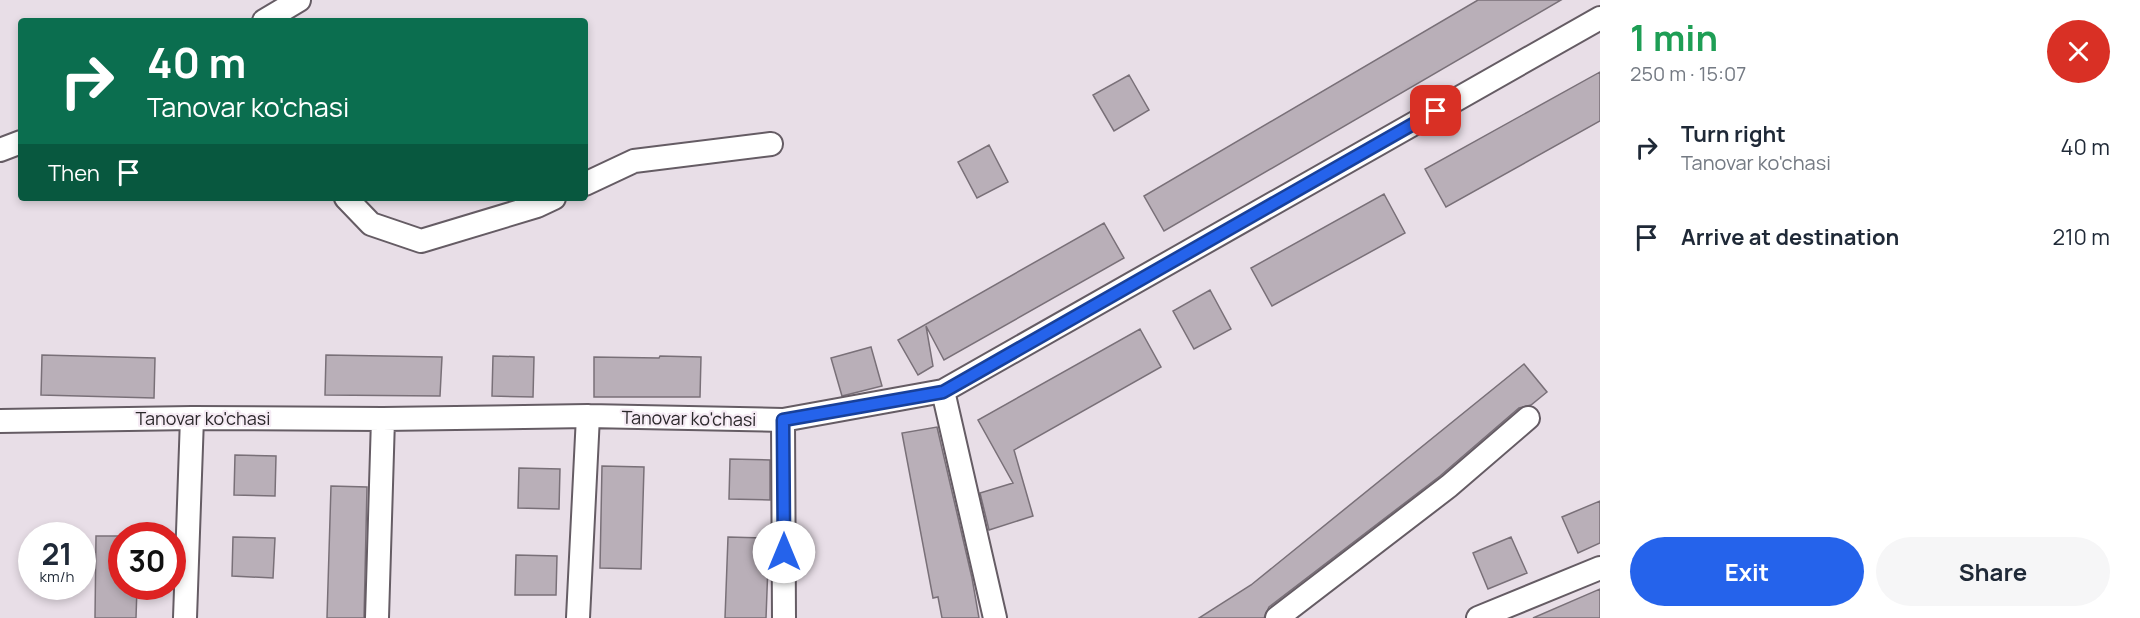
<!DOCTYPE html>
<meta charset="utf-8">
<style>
:root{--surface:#fff;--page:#f6f6f7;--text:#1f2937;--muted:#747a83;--accent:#2563eb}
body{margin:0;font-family:Manrope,sans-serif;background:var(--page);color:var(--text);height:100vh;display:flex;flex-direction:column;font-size:22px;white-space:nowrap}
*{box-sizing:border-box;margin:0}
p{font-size:20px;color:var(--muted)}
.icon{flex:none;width:33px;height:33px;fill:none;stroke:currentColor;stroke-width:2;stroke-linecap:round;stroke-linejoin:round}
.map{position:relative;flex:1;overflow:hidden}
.panel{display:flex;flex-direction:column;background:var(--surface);width:540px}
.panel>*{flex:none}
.top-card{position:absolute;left:18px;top:18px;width:570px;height:183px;border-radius:6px;box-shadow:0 3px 9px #0003;background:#0b6e4f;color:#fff;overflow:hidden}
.speed{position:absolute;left:18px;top:522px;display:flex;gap:12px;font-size:30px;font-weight:700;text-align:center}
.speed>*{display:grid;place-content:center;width:78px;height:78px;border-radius:50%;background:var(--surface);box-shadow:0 3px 9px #0003;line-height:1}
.speed small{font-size:15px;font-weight:400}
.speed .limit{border:9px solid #d22;background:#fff;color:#111}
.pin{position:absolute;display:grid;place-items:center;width:51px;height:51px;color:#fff;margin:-26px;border-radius:12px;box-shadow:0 3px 9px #0006}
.me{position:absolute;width:66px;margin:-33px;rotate:0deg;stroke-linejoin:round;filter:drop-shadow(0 0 4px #0008)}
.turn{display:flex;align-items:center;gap:21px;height:126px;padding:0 30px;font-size:27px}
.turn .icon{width:78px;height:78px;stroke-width:2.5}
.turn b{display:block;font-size:42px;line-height:51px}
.then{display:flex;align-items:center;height:57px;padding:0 30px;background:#0003;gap:12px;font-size:22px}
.round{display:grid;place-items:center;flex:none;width:63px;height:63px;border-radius:32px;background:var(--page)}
.headline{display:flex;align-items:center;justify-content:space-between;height:102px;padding:0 30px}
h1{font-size:36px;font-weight:700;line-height:45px;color:#1e9e55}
.action{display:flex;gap:12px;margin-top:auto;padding:12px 30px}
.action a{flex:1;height:69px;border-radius:36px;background:var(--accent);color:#fff;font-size:24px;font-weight:700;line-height:69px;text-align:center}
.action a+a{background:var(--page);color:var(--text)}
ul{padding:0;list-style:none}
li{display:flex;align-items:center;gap:18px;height:90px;padding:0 30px}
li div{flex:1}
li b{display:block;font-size:22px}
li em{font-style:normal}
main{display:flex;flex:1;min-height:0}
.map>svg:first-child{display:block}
</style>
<main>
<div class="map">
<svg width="1600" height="618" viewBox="0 0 1600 618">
<rect width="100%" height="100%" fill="#e8dee7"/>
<!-- building -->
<path fill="#b9afb8" stroke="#797078" stroke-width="1.5" d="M 1478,0 L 1561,0 L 1164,231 L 1144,196 Z
M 1600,72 L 1600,121 L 1446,207 L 1425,169 Z
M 1129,75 L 1149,110 L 1114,131 L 1093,95 Z
M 989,145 L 1008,182 L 977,198 L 958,162 Z
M 1384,194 L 1405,233 L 1272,306 L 1251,268 Z
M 1104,223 L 1124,258 L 944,360 L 926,326 L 933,366 L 918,375 L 898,340 Z
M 1210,290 L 1231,329 L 1194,349 L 1173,311 Z
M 1140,329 L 1161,367 L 1014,450 L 1033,516 L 989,530 L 980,493 L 1013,483 L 978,420 Z
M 871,347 L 882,386 L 842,396 L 831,358 Z
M 42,355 L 155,358 L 154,398 L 41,395 Z
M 326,355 L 442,357 L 440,396 L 325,395 Z
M 493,356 L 534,357 L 533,397 L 492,396 Z
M 660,356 L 701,357 L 700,397 L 594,397 L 594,357 L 659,358 Z
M 1524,364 L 1547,392 L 1531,405 L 1519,408 L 1440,476 L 1269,607 L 1264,618 L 1199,618 L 1251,585 Z
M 937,427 L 972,578 L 979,618 L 942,618 L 938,597 L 933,598 L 902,433 Z
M 235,455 L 276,456 L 275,496 L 234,495 Z
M 730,459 L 770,460 L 770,500 L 729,499 Z
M 602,466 L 644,467 L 641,569 L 600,568 Z
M 519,468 L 560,469 L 559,509 L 518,508 Z
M 331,486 L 367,487 L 364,618 L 327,618 Z
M 1600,501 L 1600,543 L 1578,553 L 1562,517 Z
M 96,536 L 122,536 L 122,586 L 137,587 L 136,618 L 95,618 Z
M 233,537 L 275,538 L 273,578 L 232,576 Z
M 728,537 L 769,538 L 766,618 L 725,618 Z
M 1511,537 L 1527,573 L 1488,589 L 1473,553 Z
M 516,555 L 557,556 L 556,595 L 515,595 Z
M 1600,589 L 1600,618 L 1533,618 Z"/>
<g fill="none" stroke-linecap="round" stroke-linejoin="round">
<defs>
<path id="minor" d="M 264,21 L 299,0
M 0,150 L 21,142
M 585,184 L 634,161 L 771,144
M 346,198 L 371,224 L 421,241 L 537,206 L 554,198
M 943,391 L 995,618
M 783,420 L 784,618
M 0,421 L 192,418 L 383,419 L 588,416 L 783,420 L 943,391 L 1600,18
M 185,618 L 192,418
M 377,618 L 383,419
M 578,618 L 588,416
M 1277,618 L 1449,486 L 1528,418
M 1478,618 L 1600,568"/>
</defs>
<!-- minor casing -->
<use href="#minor" stroke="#655c64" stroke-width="26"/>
<!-- minor -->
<use href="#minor" stroke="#fff" stroke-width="22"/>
</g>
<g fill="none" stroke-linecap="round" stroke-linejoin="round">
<defs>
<path id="route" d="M 784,552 L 783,420 L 943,392 L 1436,111"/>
</defs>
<!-- route casing -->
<use href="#route" stroke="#184099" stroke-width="15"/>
<!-- route -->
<use href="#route" stroke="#2563eb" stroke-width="10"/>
</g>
<g text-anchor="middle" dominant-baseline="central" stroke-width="4.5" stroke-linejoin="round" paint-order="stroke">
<!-- street labels -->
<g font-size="18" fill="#2b282b" stroke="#f5ebf4">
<text x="203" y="418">Tanovar ko'chasi</text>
<text transform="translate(689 418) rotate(1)">Tanovar ko'chasi</text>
</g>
</g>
</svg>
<div class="speed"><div>21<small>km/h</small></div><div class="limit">30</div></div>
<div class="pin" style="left:1436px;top:111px;background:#d93025"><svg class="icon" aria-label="arrive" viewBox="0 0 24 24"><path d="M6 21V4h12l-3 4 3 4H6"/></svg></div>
<svg class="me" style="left:784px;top:552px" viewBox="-20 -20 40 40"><circle r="19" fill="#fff"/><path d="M0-13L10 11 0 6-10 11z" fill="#2563eb"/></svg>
<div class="top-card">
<div class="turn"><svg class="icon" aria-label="right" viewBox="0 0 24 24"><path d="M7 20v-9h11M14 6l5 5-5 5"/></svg><div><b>40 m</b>Tanovar ko'chasi</div></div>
<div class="then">Then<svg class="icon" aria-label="arrive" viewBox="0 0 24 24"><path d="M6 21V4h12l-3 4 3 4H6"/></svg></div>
</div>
</div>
<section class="panel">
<div class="headline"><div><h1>1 min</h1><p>250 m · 15:07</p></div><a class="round" style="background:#d93025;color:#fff"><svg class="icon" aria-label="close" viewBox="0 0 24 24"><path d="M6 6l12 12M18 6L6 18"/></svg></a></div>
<ul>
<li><svg class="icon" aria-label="right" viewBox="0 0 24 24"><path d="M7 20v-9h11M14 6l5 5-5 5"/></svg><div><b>Turn right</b><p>Tanovar ko'chasi</p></div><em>40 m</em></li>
<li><svg class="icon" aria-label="arrive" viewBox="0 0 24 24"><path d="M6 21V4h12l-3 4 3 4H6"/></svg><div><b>Arrive at destination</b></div><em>210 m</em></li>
</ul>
<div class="action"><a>Exit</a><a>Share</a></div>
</section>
</main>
